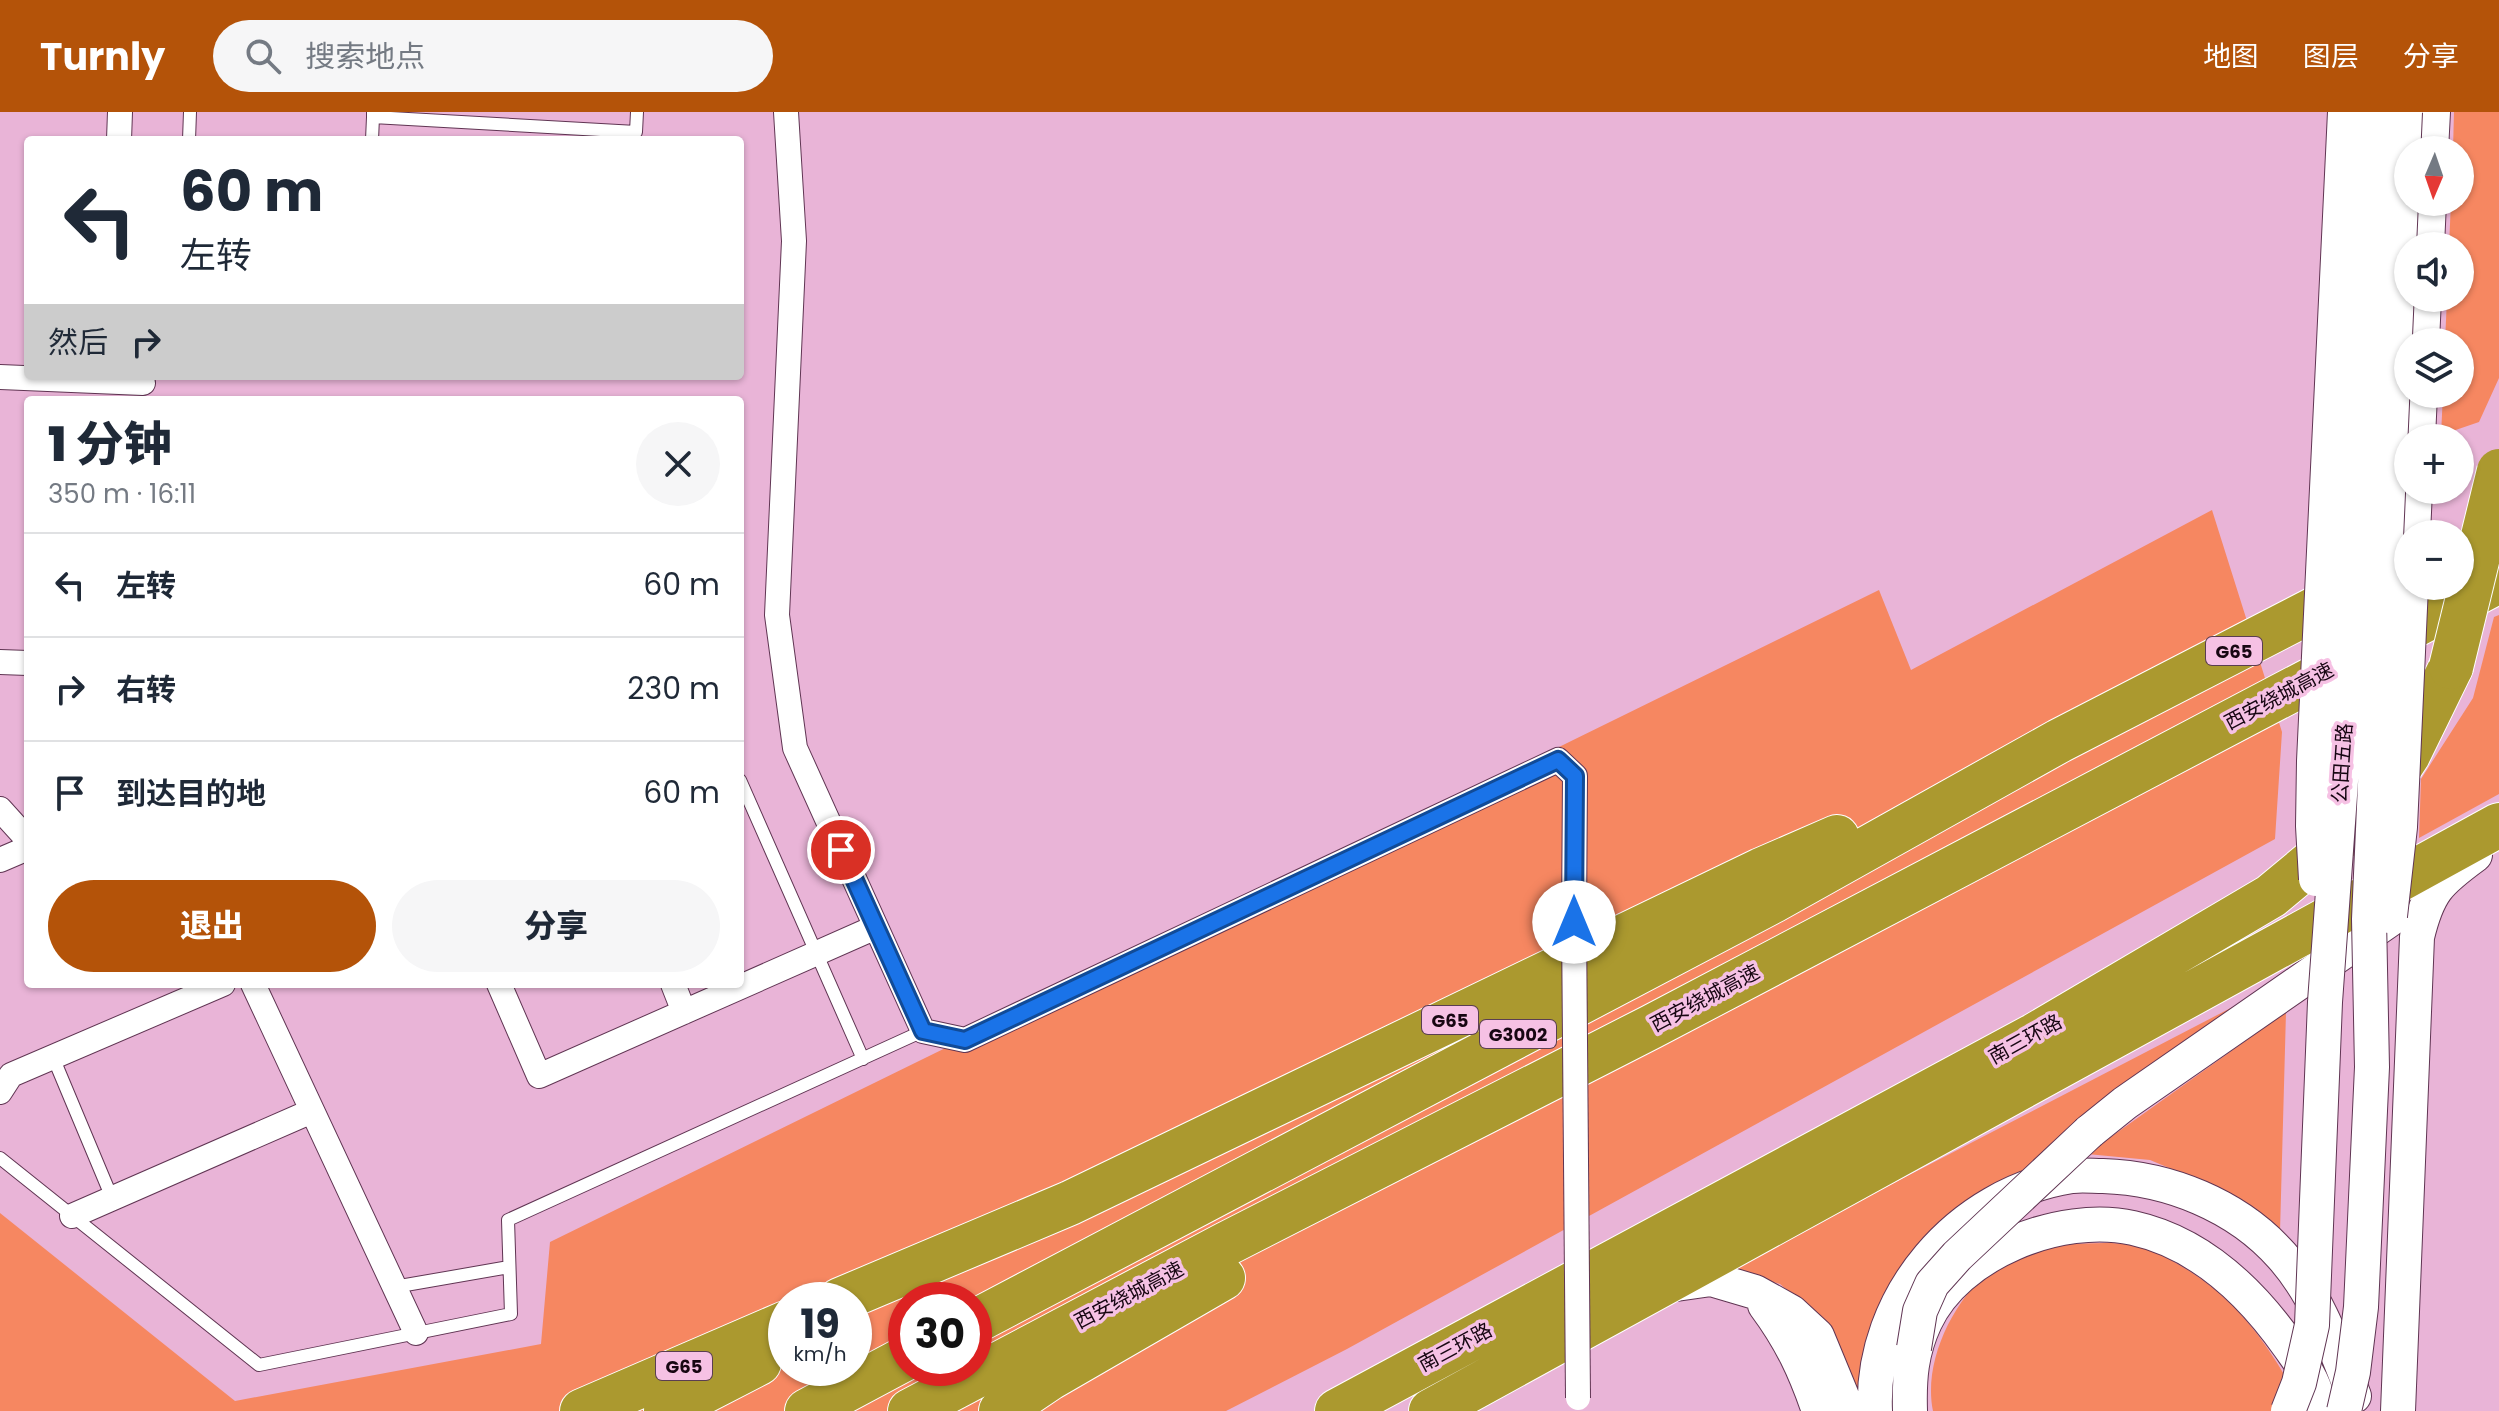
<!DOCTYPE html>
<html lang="zh">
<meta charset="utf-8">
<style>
:root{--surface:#fff;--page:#f6f6f7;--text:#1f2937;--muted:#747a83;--line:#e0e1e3;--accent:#b45309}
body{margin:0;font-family:Poppins,"Noto Sans SC",sans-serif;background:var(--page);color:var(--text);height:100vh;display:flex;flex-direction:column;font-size:30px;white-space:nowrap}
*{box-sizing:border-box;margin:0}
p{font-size:26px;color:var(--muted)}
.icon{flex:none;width:44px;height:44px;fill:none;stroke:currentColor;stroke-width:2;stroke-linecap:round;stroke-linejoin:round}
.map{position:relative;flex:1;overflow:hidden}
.side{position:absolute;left:24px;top:284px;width:720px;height:592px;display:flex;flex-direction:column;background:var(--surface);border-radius:8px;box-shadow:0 2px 6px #0004}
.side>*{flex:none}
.banner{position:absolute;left:24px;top:24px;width:720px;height:244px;border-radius:8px;box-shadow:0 2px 6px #0004;background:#fff;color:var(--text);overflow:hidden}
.needle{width:52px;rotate:182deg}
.controls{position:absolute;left:2394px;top:24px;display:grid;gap:16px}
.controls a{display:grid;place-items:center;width:80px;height:80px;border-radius:50%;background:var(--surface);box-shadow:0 2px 6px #0004;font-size:40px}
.speed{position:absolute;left:768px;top:1170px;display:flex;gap:16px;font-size:40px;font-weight:700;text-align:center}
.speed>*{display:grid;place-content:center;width:104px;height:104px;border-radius:50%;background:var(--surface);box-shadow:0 2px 6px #0004;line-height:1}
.speed small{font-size:20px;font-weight:400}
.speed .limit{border:12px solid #d22;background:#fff;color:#111}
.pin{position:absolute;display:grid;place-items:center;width:68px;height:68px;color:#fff;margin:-34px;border:4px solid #fff;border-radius:50%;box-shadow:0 2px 8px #0007}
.me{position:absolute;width:88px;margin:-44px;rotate:0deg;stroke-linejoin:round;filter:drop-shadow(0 0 6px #0008)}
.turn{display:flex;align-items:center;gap:28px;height:168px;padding:0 24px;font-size:36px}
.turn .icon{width:104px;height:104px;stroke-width:2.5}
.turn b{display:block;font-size:56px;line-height:68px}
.then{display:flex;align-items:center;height:76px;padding:0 24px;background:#0003;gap:16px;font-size:30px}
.round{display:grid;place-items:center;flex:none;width:84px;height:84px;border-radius:42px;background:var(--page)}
.headline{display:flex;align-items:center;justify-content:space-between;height:136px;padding:0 24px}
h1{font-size:48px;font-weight:800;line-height:60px}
.primary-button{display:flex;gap:16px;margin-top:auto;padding:16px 24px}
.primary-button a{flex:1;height:92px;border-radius:48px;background:var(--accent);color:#fff;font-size:32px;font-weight:800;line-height:92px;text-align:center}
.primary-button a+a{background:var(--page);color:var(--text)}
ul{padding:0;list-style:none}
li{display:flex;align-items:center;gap:24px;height:104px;padding:0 24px;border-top:2px solid var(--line)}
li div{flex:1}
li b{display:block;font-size:30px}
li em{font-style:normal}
header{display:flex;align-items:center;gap:48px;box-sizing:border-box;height:112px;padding:0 40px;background:var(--accent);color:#fff}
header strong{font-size:38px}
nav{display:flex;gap:44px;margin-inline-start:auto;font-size:28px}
.search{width:560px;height:72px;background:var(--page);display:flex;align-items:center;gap:20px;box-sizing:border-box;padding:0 28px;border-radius:44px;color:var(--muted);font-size:30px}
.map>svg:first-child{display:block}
</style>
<header>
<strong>Turnly</strong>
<div class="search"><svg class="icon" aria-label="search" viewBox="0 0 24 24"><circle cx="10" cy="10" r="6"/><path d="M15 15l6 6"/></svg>搜索地点</div>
<nav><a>地图</a><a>图层</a><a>分享</a></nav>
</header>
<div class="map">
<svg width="2499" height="1299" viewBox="0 0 2499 1299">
<rect width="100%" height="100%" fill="#e9b4d7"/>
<!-- green -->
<path fill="#f68761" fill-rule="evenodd" d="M 2454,0 L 2499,0 L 2499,266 L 2479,310 L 2441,323 L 2443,282 L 2460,282 L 2460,230 L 2445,230 L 2447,186 L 2460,186 L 2460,134 L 2449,134 L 2451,90 L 2460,90 L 2460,38 L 2453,38 Z
M 2212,398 L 2282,620 L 2275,727 L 1347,1237 L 1226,1299 L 0,1299 L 0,1101 L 235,1289 L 541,1232 L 550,1130 L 1879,478 L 1911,558 ZM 786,1188 L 854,1188 L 854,1256 L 786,1256 ZM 906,1188 L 974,1188 L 974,1256 L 906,1256 Z
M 2499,503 L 2499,682 L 2419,726 L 2421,667 L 2473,586 L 2494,505 Z
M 2275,873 L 1879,1197 L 1863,1241 L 1858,1288 L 1818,1205 L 1780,1172 L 1728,1157 Z
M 2286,900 L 2280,1120 L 2222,1078 L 2150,1048 L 2087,1042 Z
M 2064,1132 C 2085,1132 2110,1129 2132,1133 C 2151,1136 2171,1148 2188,1158 C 2245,1194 2273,1241 2305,1299 L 1933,1299 C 1923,1251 1952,1191 1988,1160 C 2009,1143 2039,1138 2064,1132 Z"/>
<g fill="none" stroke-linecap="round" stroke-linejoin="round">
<defs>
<path id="lane" d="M 373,0 L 373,5 L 636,20 L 637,0
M 189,28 L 190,0
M 372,28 L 373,5
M 740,668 L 863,947
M 53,945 L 112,1086
M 0,1046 L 259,1253 L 511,1202 L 508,1108 L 923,919
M 394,1175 L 509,1155"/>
<path id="street" d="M 786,0 L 794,129 L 777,503 L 795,636 L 923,919 L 965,928 L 1558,648 L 1575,664 L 1574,810
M 119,28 L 120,0
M 0,265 L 143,271
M 0,550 L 28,551
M 0,697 L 28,728
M 0,748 L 28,736
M 253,872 L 416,1221
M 499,872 L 539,964 L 876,815
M 673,872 L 684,900
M 0,980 L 11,963 L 223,872
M 72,1104 L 312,999"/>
<path id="secondary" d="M 2431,38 L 2433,0
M 2427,134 L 2429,90
M 2422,230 L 2424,186
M 2418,326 L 2420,282
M 2413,422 L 2415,378
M 2089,1020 L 2125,991 L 2389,808
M 1669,1173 L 1711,1167 L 1755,1180 L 1791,1200 L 1817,1224 L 1848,1299
M 1765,1193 C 1791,1228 1805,1258 1819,1299
M 1875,1299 C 1870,1185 1959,1081 2072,1064 C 2082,1063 2093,1064 2103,1064 C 2168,1066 2237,1093 2282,1144 C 2317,1183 2335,1235 2354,1284
M 1910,1299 C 1909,1267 1911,1240 1925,1210 C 1957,1141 2060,1100 2133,1116 C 2201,1131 2251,1180 2289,1234 C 2296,1244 2304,1254 2309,1265 C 2315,1275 2318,1288 2322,1299
M 2398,1299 L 2417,825 C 2428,779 2438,770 2475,743"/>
<path id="highway" d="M 2393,666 L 2408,643 L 2451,555
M 840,1188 L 1070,1091 L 1761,758 L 1837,725
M 974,1210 L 1773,789 L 2059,629 L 2408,449
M 582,1299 L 786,1211
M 666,1299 L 759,1251
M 807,1299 L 906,1246
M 910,1299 L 1226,1132 L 1651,915 L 2499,469
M 1001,1299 L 1050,1266 L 1223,1166
M 1337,1299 L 2035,923 L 2271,784 L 2343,724
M 1431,1299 L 2499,713"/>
</defs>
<!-- lane casing -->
<use href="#lane" stroke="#603553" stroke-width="14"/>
<!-- street casing -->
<use href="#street" stroke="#603553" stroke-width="26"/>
<!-- secondary casing -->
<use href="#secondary" stroke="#603553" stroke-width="36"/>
<!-- highway casing -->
<use href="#highway" stroke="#fff" stroke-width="46"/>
<!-- lane -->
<use href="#lane" stroke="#fff" stroke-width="12"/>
<!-- street -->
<use href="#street" stroke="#fff" stroke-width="24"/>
<!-- secondary -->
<use href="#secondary" stroke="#fff" stroke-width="34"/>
<!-- highway -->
<use href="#highway" stroke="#ab992f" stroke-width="44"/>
<defs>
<path id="street-bridge" d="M 1574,810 L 1578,1286"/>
<path id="secondary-bridge" d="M 2316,767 L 2313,714 L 2314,649 L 2345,0
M 2390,804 L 2400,715 L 2411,474
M 1914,1236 L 1920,1199 L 1932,1172 L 1957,1144 L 2089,1020
M 2288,1299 L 2299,1271 L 2312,1213 L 2325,890 L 2344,628 L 2371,0
M 2344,1299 L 2353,1260 L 2361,1195 L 2372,955 L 2369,807 L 2405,0"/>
<path id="highway-bridge" d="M 2451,555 L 2499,359"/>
</defs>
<!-- street-bridge casing -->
<use href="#street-bridge" stroke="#603553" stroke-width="26" stroke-linecap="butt"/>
<!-- secondary-bridge casing -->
<use href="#secondary-bridge" stroke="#603553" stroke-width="36" stroke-linecap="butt"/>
<!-- highway-bridge casing -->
<use href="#highway-bridge" stroke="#fff" stroke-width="46" stroke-linecap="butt"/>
<!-- street-bridge -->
<use href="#street-bridge" stroke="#fff" stroke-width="24"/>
<!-- secondary-bridge -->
<use href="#secondary-bridge" stroke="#fff" stroke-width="34"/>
<!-- highway-bridge -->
<use href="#highway-bridge" stroke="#ab992f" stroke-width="44"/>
</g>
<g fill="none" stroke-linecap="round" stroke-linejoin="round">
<defs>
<path id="route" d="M 841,738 L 923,919 L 965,928 L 1558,648 L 1575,664 L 1574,810"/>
</defs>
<!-- route casing -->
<use href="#route" stroke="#114b97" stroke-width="20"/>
<!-- route -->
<use href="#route" stroke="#1a73e8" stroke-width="14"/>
</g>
<g text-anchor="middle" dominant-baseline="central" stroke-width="7" stroke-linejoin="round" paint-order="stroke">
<!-- shield labels -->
<g fill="#f6c1e4" stroke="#5a3e51" stroke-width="2">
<rect x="2206" y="525" width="56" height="28" rx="6"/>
<rect x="1422" y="894" width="56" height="28" rx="6"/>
<rect x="1480" y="908" width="76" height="28" rx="6"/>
<rect x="656" y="1240" width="56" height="28" rx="6"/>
</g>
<g font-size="18" font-weight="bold" fill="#170612">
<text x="2234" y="539">G65</text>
<text x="1450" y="908">G65</text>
<text x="1518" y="922">G3002</text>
<text x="684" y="1254">G65</text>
</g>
<!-- street labels -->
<g font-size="20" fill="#170612" stroke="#f6c1e4">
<text transform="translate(2279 584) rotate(-28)">西安绕城高速</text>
<text transform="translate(2342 651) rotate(-86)">公田五路</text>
<text transform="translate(1705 886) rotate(-28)">西安绕城高速</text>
<text transform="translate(2025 927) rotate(-29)">南三环路</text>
<text transform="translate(1129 1183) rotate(-28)">西安绕城高速</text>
<text transform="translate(1455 1235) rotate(-28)">南三环路</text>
</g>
</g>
</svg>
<div class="controls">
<a><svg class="needle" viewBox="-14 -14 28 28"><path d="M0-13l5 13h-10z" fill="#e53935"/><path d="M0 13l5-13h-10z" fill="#747a83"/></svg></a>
<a><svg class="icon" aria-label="sound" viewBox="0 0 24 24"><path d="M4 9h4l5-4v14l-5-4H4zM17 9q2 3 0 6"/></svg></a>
<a><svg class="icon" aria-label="layers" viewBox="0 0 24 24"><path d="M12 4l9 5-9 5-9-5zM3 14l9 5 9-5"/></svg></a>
<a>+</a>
<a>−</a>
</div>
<div class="speed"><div>19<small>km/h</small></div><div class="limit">30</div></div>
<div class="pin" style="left:841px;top:738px;background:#d93025"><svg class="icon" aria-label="arrive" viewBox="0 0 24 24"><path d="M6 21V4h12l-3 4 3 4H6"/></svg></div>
<svg class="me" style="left:1574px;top:810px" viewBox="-20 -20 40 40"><circle r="19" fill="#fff"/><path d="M0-13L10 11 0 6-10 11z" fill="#1a73e8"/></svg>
<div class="banner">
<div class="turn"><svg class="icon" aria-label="left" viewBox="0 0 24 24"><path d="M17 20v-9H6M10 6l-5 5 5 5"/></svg><div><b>60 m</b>左转</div></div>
<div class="then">然后<svg class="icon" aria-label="right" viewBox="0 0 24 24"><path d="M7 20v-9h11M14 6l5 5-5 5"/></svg></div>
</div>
<section class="side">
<div class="headline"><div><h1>1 分钟</h1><p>350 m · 16:11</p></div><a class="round"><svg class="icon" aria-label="close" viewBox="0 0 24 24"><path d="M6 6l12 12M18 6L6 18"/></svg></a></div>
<ul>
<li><svg class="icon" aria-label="left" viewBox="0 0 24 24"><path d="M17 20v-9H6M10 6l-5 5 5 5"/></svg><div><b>左转</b></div><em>60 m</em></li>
<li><svg class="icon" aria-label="right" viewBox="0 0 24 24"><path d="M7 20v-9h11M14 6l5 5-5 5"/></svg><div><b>右转</b></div><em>230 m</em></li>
<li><svg class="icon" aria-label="arrive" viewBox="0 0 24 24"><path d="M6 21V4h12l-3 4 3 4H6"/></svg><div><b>到达目的地</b></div><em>60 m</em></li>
</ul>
<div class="primary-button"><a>退出</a><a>分享</a></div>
</section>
</div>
